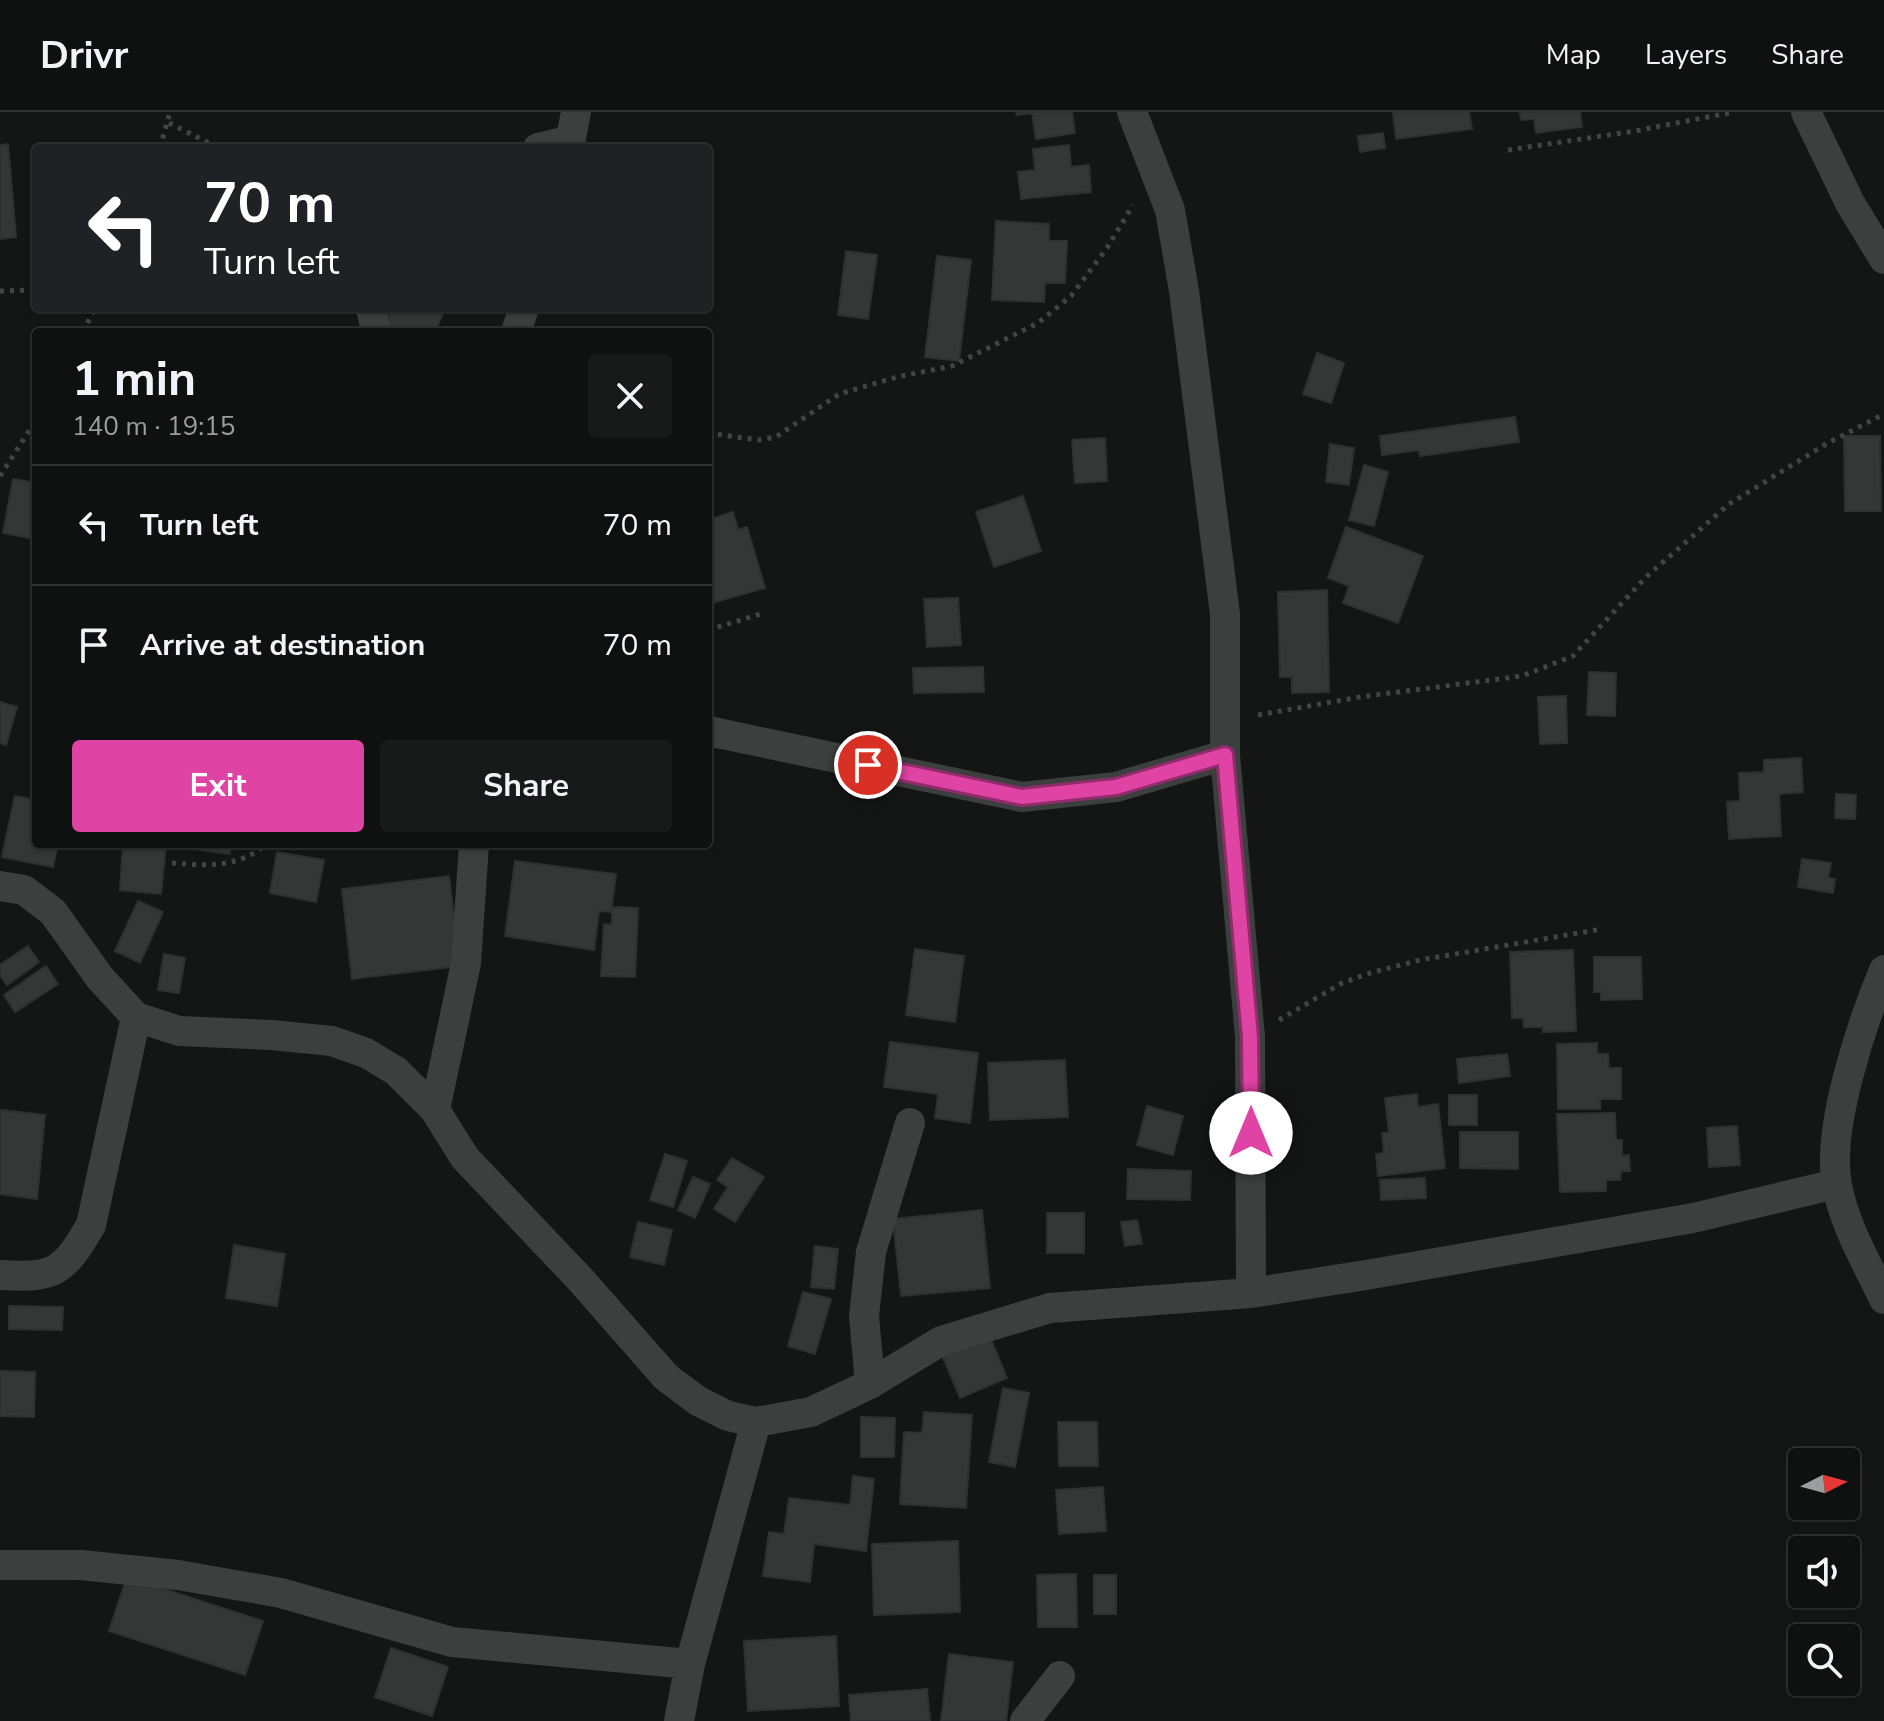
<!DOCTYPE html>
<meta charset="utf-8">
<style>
:root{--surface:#0f1010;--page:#181919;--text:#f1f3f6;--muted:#9b9d9f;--line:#2f3030;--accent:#df43a4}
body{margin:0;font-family:"Nunito Sans",sans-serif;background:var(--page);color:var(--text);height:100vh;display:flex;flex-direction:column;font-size:30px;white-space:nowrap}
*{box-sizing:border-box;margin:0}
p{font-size:26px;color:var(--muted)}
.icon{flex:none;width:44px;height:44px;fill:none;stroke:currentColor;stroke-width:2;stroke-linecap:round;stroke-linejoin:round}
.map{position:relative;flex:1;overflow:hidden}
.side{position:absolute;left:32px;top:216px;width:680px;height:520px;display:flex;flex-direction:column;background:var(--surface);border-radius:8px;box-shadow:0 2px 6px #0004,0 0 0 2px var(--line)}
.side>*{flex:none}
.hud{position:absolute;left:32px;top:32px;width:680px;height:168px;border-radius:8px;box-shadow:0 2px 6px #0004,0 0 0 2px var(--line);background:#202124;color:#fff;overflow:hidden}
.needle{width:52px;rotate:84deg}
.fabs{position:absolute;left:1788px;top:1336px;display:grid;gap:16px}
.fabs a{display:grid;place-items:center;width:72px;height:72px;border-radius:8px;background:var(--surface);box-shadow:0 2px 6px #0004,0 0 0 2px var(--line);font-size:40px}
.pin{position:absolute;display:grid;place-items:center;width:68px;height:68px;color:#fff;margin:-34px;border:4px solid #fff;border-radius:50%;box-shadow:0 2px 8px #0007}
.me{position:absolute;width:88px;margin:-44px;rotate:0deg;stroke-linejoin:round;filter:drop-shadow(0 0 6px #0008)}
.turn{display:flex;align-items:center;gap:28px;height:168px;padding:0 40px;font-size:36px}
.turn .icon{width:104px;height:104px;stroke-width:2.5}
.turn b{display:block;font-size:56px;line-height:68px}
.round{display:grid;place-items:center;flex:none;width:84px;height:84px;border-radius:8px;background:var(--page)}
.overview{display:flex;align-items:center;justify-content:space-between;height:136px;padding:0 40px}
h1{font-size:48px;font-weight:700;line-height:60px}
.primary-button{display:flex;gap:16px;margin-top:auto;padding:16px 40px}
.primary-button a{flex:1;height:92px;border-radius:8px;background:var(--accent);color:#fff;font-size:32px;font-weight:700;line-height:92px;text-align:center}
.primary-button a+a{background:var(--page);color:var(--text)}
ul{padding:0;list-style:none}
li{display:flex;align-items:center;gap:24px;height:120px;padding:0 40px;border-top:2px solid var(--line)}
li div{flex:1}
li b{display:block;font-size:30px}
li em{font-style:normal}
header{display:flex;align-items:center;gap:48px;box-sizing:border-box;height:112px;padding:0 40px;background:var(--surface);border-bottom:2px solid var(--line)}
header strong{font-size:38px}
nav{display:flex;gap:44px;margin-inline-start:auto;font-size:28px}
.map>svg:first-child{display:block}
</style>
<header>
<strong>Drivr</strong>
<nav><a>Map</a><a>Layers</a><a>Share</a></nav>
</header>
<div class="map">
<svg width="1884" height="1609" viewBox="0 0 1884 1609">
<rect width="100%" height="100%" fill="#141615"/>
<!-- building -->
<path fill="#343736" stroke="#2e3131" stroke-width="2" d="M 1016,0 L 1072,0 L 1075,21 L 1036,27 L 1032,1 L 1017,3 Z
M 1393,0 L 1469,0 L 1472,17 L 1396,27 Z
M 1520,0 L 1580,0 L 1582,15 L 1536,21 L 1534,7 L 1521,8 Z
M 1383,21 L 1385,36 L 1360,40 L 1358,24 Z
M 8,32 L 16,125 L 0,127 L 0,33 Z
M 1069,33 L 1071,55 L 1089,53 L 1091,80 L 1021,87 L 1018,60 L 1035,58 L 1033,37 Z
M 996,109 L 1049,112 L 1049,129 L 1067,129 L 1065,171 L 1045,171 L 1044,190 L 992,188 Z
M 846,139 L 877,143 L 868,207 L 838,203 Z
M 937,144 L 971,148 L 959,249 L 925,245 Z
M 392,196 L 445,196 L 435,220 L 406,220 L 386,212 Z
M 1317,241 L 1344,251 L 1331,291 L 1303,282 Z
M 1515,305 L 1519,330 L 1420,344 L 1419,338 L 1382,343 L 1380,324 Z
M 1844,324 L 1880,324 L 1881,399 L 1845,399 Z
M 1105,326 L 1107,369 L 1075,371 L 1072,328 Z
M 1330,332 L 1354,336 L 1349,373 L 1326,370 Z
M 1364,353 L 1388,360 L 1374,414 L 1349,408 Z
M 13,367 L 36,371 L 36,427 L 3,421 Z
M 1023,384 L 1041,439 L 994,455 L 976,400 Z
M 733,400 L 738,418 L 747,415 L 765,476 L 708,492 L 708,408 Z
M 1346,415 L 1423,444 L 1398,511 L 1343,491 L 1349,474 L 1328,466 Z
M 1327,478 L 1329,580 L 1292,581 L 1292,565 L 1280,565 L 1278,480 Z
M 958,486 L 961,533 L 927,535 L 924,487 Z
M 983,555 L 984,580 L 914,581 L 913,556 Z
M 1589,560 L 1616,561 L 1615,604 L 1587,603 Z
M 1566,584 L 1567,631 L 1540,632 L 1538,585 Z
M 0,590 L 17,595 L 6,633 L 0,631 Z
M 1801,646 L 1803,680 L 1779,682 L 1781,724 L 1729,727 L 1727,690 L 1740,689 L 1739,661 L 1764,660 L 1764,648 Z
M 1836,682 L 1856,683 L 1855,707 L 1835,706 Z
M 15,684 L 36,688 L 36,732 L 58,732 L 53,755 L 2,745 Z
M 123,732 L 166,732 L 161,782 L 120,778 Z
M 194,732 L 231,732 L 230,742 L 193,737 Z
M 277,740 L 324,748 L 316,790 L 270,781 Z
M 1802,747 L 1831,751 L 1828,766 L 1835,767 L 1833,781 L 1798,775 Z
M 515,749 L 616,762 L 611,800 L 599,799 L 594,838 L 505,824 Z
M 449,764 L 460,854 L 352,867 L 342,777 Z
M 138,789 L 163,800 L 140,851 L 115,839 Z
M 612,795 L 638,796 L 635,865 L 601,864 L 604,812 L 612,813 Z
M 28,834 L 39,850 L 7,873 L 0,863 L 0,853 Z
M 915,837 L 964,844 L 955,910 L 906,903 Z
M 1573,838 L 1576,919 L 1543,920 L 1543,915 L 1524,915 L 1523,906 L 1512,906 L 1510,840 Z
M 164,842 L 185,846 L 179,881 L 158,878 Z
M 1594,845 L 1641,845 L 1642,887 L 1601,888 L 1601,880 L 1594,880 Z
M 46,854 L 58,872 L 15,900 L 4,883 Z
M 890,930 L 978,941 L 970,1011 L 935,1006 L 938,982 L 884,975 Z
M 1597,931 L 1597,942 L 1608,942 L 1609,956 L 1621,956 L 1621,987 L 1600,987 L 1600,997 L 1558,997 L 1557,932 Z
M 1507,942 L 1510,964 L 1459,971 L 1457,947 Z
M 1065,948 L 1068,1005 L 990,1008 L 988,951 Z
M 1417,982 L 1418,995 L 1438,992 L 1445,1056 L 1378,1064 L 1376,1042 L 1384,1041 L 1382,1021 L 1389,1021 L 1385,986 Z
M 1449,983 L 1477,983 L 1477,1013 L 1449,1013 Z
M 1147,994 L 1183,1004 L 1173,1043 L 1137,1033 Z
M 0,998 L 45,1003 L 37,1087 L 0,1082 Z
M 1615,1001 L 1616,1028 L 1622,1028 L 1622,1044 L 1629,1043 L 1630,1059 L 1621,1059 L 1620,1068 L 1606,1068 L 1606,1079 L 1560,1080 L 1557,1002 Z
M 1737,1014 L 1740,1053 L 1709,1055 L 1707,1016 Z
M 1460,1020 L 1518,1020 L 1518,1057 L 1460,1056 Z
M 665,1042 L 687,1049 L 673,1095 L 650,1088 Z
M 732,1046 L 764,1065 L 735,1110 L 714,1097 L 728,1075 L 717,1068 Z
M 1128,1057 L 1191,1059 L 1190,1088 L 1127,1087 Z
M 693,1065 L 710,1072 L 695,1106 L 678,1098 Z
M 1425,1066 L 1426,1086 L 1381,1088 L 1380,1068 Z
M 982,1098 L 990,1176 L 901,1184 L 893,1107 Z
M 1047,1101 L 1084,1101 L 1084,1141 L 1047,1141 Z
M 1137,1108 L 1142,1132 L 1125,1134 L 1121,1110 Z
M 638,1110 L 672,1118 L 664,1153 L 630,1145 Z
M 234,1133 L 285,1142 L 277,1194 L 226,1186 Z
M 815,1134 L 838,1137 L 834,1177 L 811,1175 Z
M 803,1180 L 831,1187 L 815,1242 L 788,1234 Z
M 9,1194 L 63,1195 L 62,1218 L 9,1217 Z
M 989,1223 L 1007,1266 L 960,1286 L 942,1243 Z
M 0,1259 L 35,1260 L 34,1305 L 0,1304 Z
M 1003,1276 L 1029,1281 L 1015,1355 L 989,1350 Z
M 924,1300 L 972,1303 L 966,1396 L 900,1392 L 904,1320 L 922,1321 Z
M 861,1305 L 895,1306 L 894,1345 L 861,1345 Z
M 1058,1310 L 1097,1310 L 1098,1354 L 1059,1354 Z
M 853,1364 L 874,1367 L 866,1439 L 814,1432 L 810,1470 L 763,1464 L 769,1420 L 784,1422 L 789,1386 L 850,1393 Z
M 1103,1375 L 1106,1419 L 1059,1422 L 1056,1378 Z
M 958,1429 L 960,1500 L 874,1503 L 872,1432 Z
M 1076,1462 L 1077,1515 L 1038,1515 L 1037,1463 Z
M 1094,1463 L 1116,1463 L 1116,1502 L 1094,1502 Z
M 127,1465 L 263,1509 L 245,1563 L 109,1519 Z
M 836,1524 L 839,1594 L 748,1599 L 744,1529 Z
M 391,1536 L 448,1555 L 432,1604 L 375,1585 Z
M 949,1542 L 1013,1550 L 1006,1609 L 941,1609 Z
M 927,1577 L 930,1609 L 851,1609 L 849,1583 Z"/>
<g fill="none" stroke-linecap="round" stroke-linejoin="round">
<!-- path -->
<path stroke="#404642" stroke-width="5" stroke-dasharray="4 6" stroke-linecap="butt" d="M 169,11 L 219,36
M 160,36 L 170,0
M 1508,38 L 1635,19 L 1734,0
M 0,179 L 36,178
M 83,220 L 95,196
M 708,321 L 758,328 L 776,325 L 839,282 L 897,265 L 952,254 L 1038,211 L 1071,184 L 1107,136 L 1133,93
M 0,364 L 36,308
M 708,518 L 764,501
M 1258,603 L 1360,585 L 1522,564 L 1573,544 L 1645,466 L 1729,392 L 1826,332 L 1884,302
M 172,751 C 209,754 237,756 267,732
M 1279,908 L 1342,871 L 1370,861 L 1420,848 L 1602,817"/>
<!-- street -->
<path stroke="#3b3f3d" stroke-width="30" d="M 1132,0 L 1170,98 L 1184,179 L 1225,502 L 1225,643 L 1250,925 L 1251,1181
M 1806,0 L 1850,91 L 1884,147
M 538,36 L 571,28
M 569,36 L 576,0
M 371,196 L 376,220
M 516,220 L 524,196
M 708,619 L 1022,685 L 1116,675 L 1225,643
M 0,774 L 24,778 L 53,800 L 100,866 L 136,905 L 179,919 L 271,923 L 332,929 L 366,941 L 396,959 L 435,998 L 465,1046 L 580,1167 L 666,1265 L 698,1289 L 728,1304 L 756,1310 L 811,1300 L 870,1272 L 941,1229 L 1050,1196 L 1251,1181 L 1366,1163 L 1693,1106 L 1836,1072
M 1884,858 C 1862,911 1826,1017 1837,1073 C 1844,1113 1867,1151 1884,1187
M 435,998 L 466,851 L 474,732
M 0,1163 C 55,1166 63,1161 91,1113 L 136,905
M 870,1272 L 864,1204 L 871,1140 L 910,1011
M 0,1453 L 81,1453 L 178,1463 L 281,1481 L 452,1530 L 690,1552
M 679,1609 L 690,1552 L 756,1310
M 1025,1609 L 1060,1564"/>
</g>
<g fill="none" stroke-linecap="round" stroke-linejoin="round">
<defs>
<path id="route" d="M 868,653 L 1022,685 L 1116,675 L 1225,643 L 1250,925 L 1251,1021"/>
</defs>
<!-- route casing -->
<use href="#route" stroke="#912c6b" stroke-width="20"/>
<!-- route -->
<use href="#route" stroke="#df43a4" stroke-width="14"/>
</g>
</svg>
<div class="fabs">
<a><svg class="needle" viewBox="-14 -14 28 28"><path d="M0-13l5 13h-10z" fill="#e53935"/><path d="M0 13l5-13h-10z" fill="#9b9d9f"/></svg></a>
<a><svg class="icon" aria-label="sound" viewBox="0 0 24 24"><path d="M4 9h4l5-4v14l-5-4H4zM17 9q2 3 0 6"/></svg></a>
<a><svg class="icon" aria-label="search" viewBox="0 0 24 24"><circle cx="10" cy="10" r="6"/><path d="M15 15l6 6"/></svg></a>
</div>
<div class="pin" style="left:868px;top:653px;background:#d93025"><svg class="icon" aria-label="arrive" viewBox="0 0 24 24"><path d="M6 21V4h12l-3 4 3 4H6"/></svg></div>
<svg class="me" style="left:1251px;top:1021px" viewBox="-20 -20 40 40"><circle r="19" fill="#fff"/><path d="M0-13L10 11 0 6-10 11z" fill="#df43a4"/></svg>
<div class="hud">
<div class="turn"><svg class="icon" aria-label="left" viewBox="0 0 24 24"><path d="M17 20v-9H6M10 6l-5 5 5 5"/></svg><div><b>70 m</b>Turn left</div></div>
</div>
<section class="side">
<div class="overview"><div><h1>1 min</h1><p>140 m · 19:15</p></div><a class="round"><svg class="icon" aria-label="close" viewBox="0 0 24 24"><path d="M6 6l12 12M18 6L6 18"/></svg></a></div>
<ul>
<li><svg class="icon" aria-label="left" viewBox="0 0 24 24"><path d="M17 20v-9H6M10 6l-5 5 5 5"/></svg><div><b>Turn left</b></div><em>70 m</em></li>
<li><svg class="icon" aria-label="arrive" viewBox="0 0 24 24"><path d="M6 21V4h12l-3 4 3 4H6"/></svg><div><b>Arrive at destination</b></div><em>70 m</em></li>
</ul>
<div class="primary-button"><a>Exit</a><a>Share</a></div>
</section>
</div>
